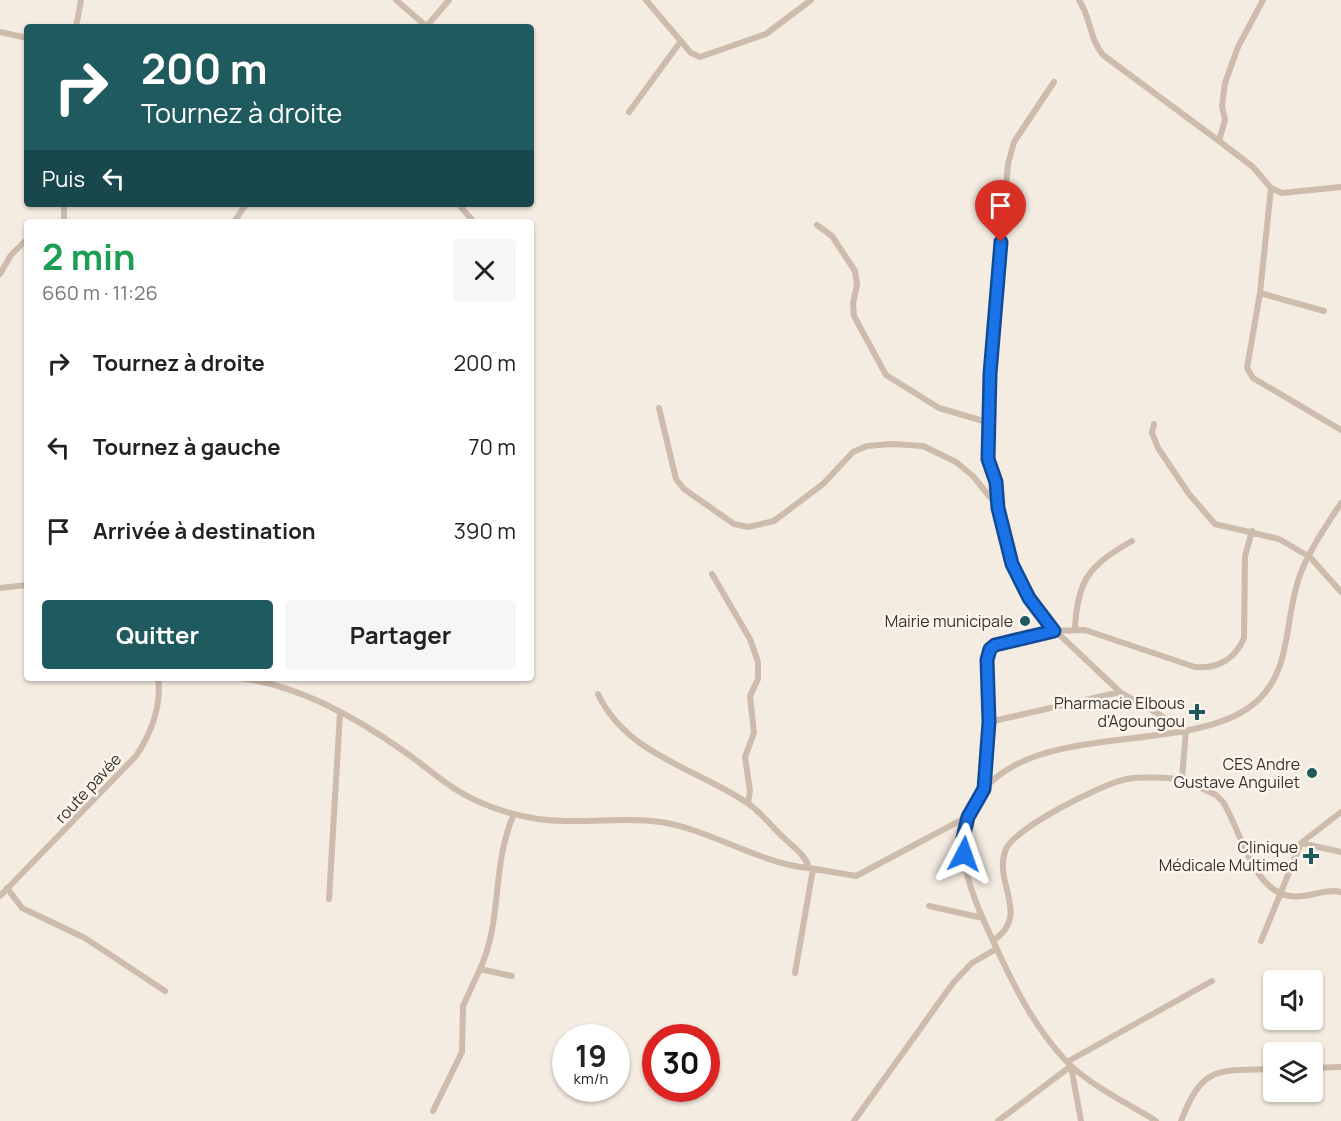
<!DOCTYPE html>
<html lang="fr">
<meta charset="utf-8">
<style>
:root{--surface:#fff;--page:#f6f6f6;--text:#222;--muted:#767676;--accent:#1f5a5e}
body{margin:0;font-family:Manrope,sans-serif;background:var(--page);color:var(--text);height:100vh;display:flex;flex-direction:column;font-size:22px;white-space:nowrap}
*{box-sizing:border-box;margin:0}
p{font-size:20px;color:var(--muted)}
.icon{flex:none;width:33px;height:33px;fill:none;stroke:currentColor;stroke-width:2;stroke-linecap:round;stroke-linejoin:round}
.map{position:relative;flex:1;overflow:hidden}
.panel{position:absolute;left:24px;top:219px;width:510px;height:462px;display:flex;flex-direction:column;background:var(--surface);border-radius:6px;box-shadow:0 2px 4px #0004}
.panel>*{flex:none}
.guide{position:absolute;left:24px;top:24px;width:510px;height:183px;border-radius:6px;box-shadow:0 2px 4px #0004;background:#1f5a5e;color:#fff;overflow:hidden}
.fabs{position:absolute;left:1263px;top:970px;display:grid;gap:12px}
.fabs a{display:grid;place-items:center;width:60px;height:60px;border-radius:6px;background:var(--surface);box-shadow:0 2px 4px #0004;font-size:30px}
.speed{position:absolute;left:552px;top:1024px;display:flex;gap:12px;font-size:30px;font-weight:700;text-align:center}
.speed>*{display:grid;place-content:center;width:78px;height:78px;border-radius:50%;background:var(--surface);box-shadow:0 2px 4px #0004;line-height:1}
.speed small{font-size:15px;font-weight:400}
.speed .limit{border:9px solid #d22;background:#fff;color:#111}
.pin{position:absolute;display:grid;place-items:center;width:51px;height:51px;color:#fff;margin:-62px -26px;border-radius:50% 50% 50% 0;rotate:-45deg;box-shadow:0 0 6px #0007}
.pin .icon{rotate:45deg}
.me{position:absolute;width:66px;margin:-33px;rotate:4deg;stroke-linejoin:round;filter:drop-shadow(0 0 4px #0008)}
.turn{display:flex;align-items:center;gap:21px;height:126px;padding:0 18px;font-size:27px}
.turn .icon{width:78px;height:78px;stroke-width:2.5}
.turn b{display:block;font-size:42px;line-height:51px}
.then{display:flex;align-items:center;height:57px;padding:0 18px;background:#0003;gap:12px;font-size:22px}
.round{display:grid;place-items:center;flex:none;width:63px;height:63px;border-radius:6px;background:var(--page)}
.headline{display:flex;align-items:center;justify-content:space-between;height:102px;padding:0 18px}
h1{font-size:36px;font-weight:700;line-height:45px;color:#1e9e55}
.button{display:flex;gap:12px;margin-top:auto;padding:12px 18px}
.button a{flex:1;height:69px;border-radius:6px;background:var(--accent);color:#fff;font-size:24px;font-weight:700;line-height:69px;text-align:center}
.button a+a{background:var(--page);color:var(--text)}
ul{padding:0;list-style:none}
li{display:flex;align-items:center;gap:18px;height:84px;padding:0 18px}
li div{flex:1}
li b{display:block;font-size:22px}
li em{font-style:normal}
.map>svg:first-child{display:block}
</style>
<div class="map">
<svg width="1341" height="1121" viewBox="0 0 1341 1121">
<rect width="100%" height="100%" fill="#f4ebe1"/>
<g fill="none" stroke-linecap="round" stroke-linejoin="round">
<!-- minor -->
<path stroke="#cdbbac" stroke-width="6" d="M 396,0 L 426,26
M 646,0 L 691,53 L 700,57 L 766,34 L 811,0
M 1079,0 C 1091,18 1089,38 1103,55 L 1219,141
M 1263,0 L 1238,47 L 1225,83 L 1222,106 L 1225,120 L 1219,141 L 1253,167 L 1271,188 L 1282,193 L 1341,187
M 76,27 L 81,0
M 426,27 L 449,0
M 0,32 L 27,38
M 1054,82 L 1014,142 L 1008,164 L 990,374 L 988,459 L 996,482 L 998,508 L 1012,564 L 1021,584 L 1046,622 L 1120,692 L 1186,730 L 1182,779 L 1216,795 L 1223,802 C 1241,831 1253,891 1290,896 C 1308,899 1324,888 1341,892
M 629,112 L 681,41
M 1271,188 L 1260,293 L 1247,368 L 1253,378 L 1341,430
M 458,204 L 474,222
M 64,222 L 64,204
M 234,222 L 246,204
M 817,225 L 832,236 L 855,271 L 857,285 L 853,303 L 854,316 L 886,375 L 939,408 L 990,423
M 0,274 L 11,255 L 27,239
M 1260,293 L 1324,311
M 659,408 L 676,479 L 684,489 L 734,524 L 748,527 L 774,521 L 823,484 L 853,452 L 867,446 L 892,444 L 923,446 L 956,462 L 973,476 L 998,507
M 1154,424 L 1152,433 L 1158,448 L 1189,494 L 1215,524 L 1279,539 L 1310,557 L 1341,592
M 712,574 L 750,639 L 758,662 L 758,679 L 750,696 L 754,733 L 745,757 L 750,791 L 748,803
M 0,588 L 27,585
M 1075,629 C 1077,579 1090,565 1132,541
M 240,678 C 298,685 355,717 402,750 C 427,767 448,788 477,801 C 504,813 535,821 565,821 C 597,822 630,817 661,822 C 711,830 761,864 809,868
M 598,694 C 626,754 695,768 746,802 C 760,811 771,826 783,837 C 793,847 805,854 809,868 L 856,876 L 967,817
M 989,722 L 1120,692
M 984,789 L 989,722 L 987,661 L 990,649 L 995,645 L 1054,631 L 1085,630 L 1195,667 C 1218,669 1235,659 1244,638 L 1245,556 L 1252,531
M 1301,843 L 1341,812
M 7,888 L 22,908 L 85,938 L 165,991
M 0,896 L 136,756 C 151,734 162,705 158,678
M 329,899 L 340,713
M 929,906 L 983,918
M 993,941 C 1032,914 992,883 1006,849 C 1015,828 1103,783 1127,779 C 1145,776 1164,778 1182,779
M 1261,941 L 1301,843 L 1341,852
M 795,973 L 813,869
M 512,976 L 480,969 C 503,920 491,865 514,814
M 1067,1062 L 1212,981
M 1312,1068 L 1341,1067
M 433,1111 L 462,1052 L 463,1006 L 480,969
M 854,1121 L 953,983 L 972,963 L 996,949
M 998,1121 L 1071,1066 L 1081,1121
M 1156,1121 C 1127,1103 1091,1086 1067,1062 C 1028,1021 1006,969 983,919 C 967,883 955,845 972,808 C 1016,716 1182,758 1251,706 C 1294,674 1283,620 1300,575 C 1309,550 1327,525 1341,503
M 1181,1121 C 1203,1064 1218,1071 1274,1069"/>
</g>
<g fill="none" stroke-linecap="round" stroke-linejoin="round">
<defs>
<path id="route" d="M 964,854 L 963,838 L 968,817 L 984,789 L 989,722 L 987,660 L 990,649 L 995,645 L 1054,631 L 1029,598 L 1012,564 L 998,508 L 996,482 L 988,459 L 990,374 L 1001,242"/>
</defs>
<!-- route casing -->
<use href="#route" stroke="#114b97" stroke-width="15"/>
<!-- route -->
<use href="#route" stroke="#1a73e8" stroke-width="10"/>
</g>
<!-- markers -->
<g fill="#1f5a5e" stroke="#fbf5ee" stroke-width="2">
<circle cx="1025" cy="621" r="6"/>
<path d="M1194 703h6v6h6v6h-6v6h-6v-6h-6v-6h6z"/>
<circle cx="1312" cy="773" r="6"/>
<path d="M1308 847h6v6h6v6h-6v6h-6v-6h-6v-6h6z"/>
</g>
<g text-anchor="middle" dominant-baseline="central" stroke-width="5" stroke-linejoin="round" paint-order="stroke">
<!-- poi labels -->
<g font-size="16" fill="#3b302b" stroke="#fbf5ee" text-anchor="end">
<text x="1013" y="621">Mairie municipale</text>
<text x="1185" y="703">Pharmacie Elbous<tspan x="1185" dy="18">d'Agoungou</tspan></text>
<text x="1300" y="764">CES Andre<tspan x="1300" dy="18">Gustave Anguilet</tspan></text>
<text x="1298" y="847">Clinique<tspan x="1298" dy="18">Médicale Multimed</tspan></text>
</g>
<!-- street labels -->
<g font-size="16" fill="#3b302b" stroke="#fbf5ee">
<text transform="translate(88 788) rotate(-47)">route pavée</text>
</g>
</g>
</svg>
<div class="fabs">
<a><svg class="icon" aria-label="sound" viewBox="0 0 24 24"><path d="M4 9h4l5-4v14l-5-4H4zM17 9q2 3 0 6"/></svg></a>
<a><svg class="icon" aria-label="layers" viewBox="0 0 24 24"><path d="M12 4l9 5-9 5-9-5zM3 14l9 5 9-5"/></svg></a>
</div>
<div class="speed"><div>19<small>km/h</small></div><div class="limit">30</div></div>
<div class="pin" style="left:1001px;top:242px;background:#d93025"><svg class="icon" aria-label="arrive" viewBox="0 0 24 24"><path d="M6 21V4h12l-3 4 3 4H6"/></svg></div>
<svg class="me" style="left:964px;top:854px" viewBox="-20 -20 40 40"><path d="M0-17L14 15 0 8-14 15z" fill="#1a73e8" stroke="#fff" stroke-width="4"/></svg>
<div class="guide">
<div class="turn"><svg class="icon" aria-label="right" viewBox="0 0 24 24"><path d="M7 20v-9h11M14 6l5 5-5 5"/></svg><div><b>200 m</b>Tournez à droite</div></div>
<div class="then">Puis<svg class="icon" aria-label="left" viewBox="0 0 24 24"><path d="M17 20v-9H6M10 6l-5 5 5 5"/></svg></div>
</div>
<section class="panel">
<div class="headline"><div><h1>2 min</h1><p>660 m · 11:26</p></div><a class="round"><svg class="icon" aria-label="close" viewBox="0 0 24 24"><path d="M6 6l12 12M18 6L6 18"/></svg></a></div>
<ul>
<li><svg class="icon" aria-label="right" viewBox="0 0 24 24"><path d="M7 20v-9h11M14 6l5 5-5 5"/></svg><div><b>Tournez à droite</b></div><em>200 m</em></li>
<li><svg class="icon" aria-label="left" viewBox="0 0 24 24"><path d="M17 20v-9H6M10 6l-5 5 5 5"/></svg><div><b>Tournez à gauche</b></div><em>70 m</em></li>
<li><svg class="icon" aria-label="arrive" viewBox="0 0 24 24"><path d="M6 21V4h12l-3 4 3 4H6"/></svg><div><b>Arrivée à destination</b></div><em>390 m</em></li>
</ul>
<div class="button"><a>Quitter</a><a>Partager</a></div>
</section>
</div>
